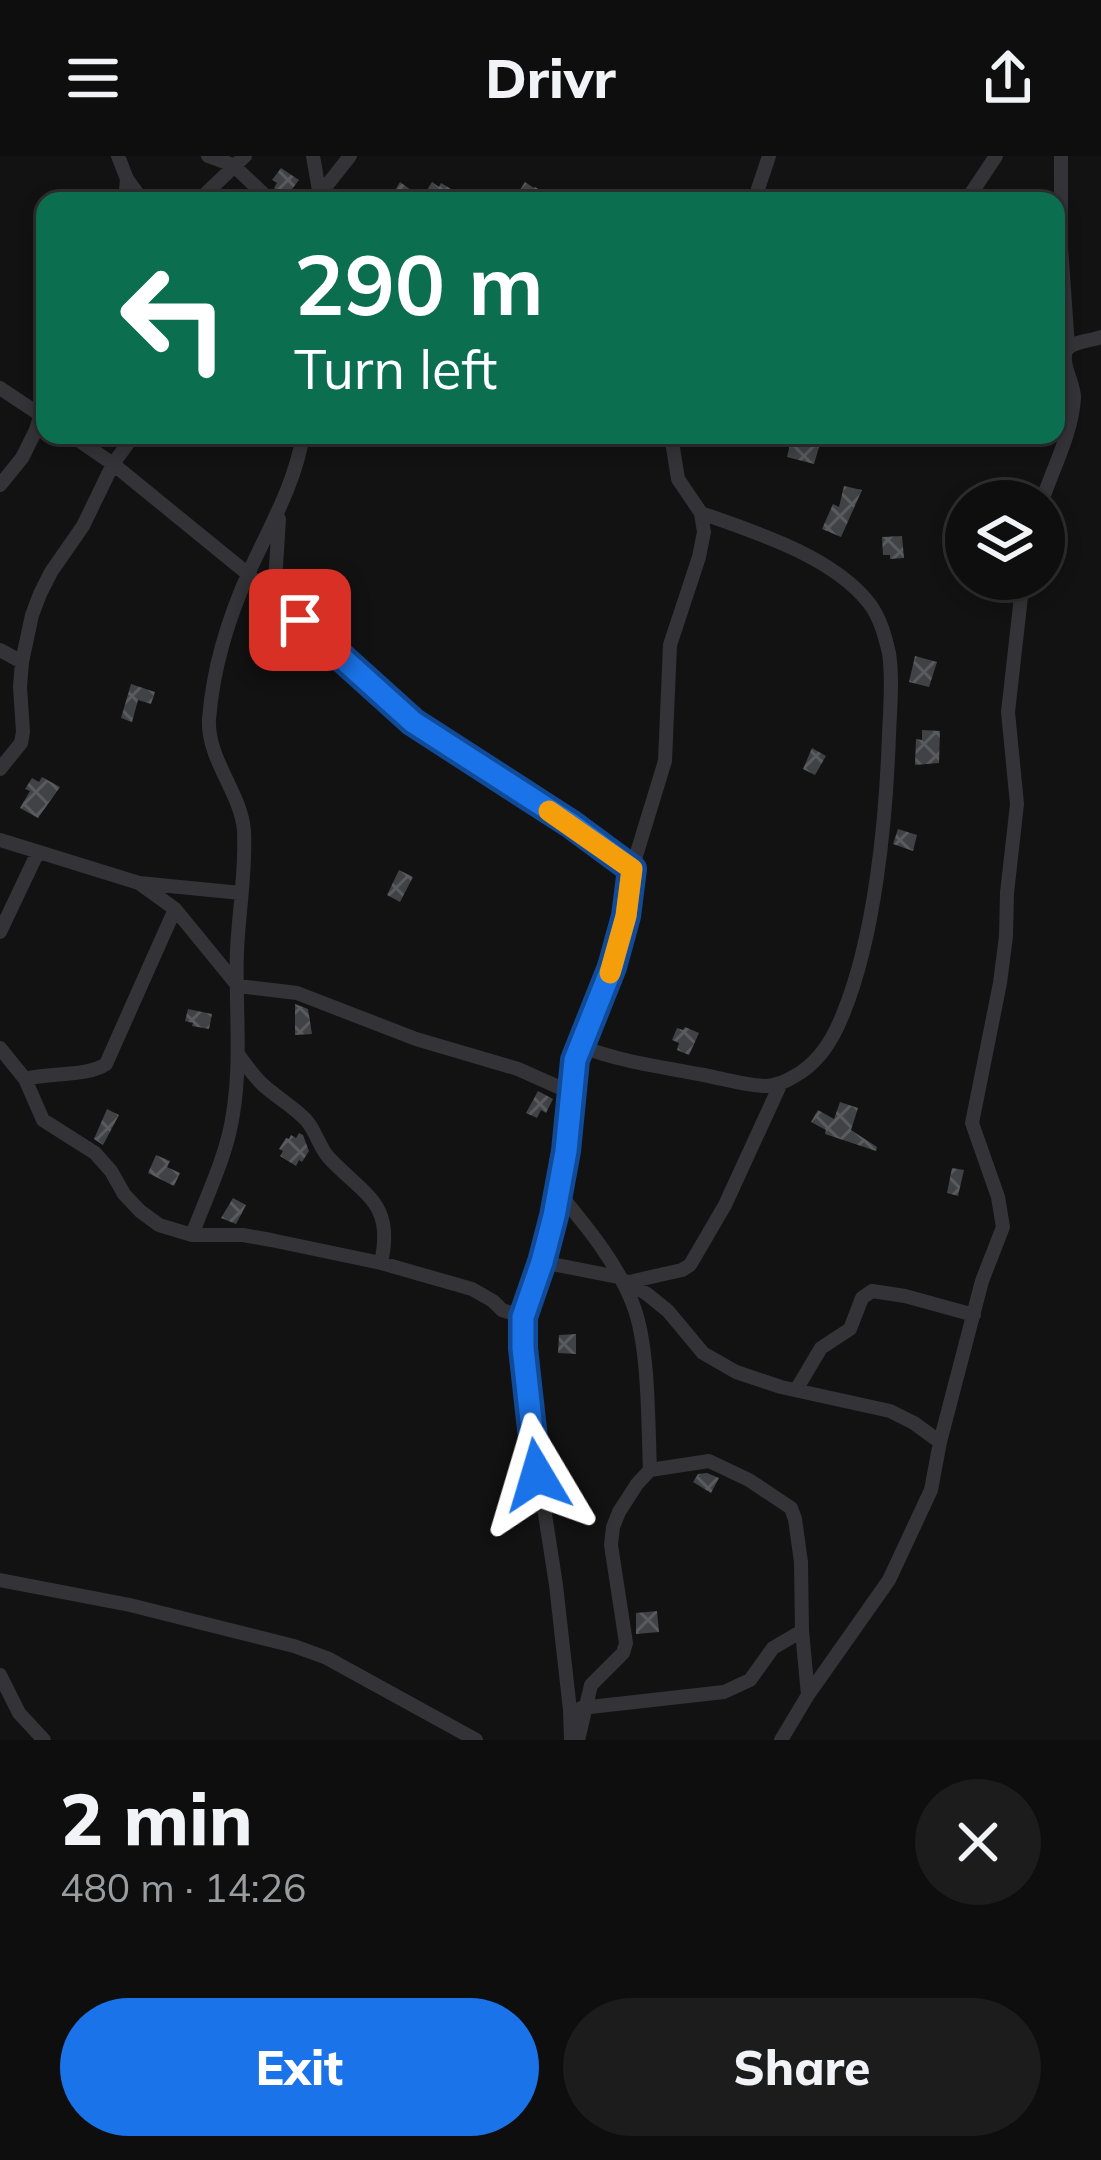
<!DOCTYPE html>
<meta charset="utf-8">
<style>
:root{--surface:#0e0e0e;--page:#1c1c1c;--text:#f1f3f6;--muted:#9b9c9e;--line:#2e2e2e;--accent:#1a73e8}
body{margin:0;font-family:Mulish,sans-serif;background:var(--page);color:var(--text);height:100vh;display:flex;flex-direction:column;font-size:45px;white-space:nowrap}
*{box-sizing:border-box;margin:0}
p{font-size:39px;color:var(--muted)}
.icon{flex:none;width:66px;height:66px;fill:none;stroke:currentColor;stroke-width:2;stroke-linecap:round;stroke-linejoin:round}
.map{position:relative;height:1584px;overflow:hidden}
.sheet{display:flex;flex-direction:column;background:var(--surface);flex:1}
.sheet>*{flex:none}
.top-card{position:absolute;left:36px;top:36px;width:1029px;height:252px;border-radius:24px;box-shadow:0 6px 18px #0003,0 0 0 3px var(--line);background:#0b6e4f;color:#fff;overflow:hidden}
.fabs{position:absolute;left:945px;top:324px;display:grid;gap:24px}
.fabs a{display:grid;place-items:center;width:120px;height:120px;border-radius:50%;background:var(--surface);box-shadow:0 6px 18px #0003,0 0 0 3px var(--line);font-size:60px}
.pin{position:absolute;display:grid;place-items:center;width:102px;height:102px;color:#fff;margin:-51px;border-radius:24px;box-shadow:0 6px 18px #0006}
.me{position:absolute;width:132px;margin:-66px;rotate:353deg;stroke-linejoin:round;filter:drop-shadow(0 0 9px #0008)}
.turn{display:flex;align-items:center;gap:42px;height:252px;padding:0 60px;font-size:54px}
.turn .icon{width:156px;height:156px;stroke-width:2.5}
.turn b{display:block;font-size:84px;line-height:102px}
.round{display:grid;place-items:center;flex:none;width:126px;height:126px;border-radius:63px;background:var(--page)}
.summary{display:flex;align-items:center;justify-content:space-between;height:204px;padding:0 60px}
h1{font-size:72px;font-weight:800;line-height:90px}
.action{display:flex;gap:24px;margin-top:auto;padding:24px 60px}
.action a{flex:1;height:138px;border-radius:72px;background:var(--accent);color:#fff;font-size:48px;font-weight:800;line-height:138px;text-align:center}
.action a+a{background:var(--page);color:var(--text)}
header{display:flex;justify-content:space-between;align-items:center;height:156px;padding:0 60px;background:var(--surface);font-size:54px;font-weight:800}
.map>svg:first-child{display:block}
</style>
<header><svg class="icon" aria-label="menu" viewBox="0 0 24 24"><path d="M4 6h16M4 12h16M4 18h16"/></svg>Drivr<svg class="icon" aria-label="share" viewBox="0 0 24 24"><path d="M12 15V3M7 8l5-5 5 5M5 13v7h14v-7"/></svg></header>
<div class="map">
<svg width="1101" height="1584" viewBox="0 0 1101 1584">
<defs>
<pattern id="building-cross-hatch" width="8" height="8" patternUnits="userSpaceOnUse" patternTransform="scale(3)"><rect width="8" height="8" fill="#414246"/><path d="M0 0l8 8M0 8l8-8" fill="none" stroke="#595b5e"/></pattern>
</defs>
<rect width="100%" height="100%" fill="#121213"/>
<!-- building -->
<path fill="url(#building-cross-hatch)" d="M 281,12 L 299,24 L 286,41 L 274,32 L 277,27 L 272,24 Z
M 400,26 L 422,42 L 432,26 L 439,31 L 441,27 L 458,37 L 453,45 L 407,45 L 394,36 Z
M 525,26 L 534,32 L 535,31 L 558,45 L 523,45 L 516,40 Z
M 791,284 L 819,291 L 814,308 L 787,301 Z
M 844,330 L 862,334 L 841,381 L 822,373 L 833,348 L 839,351 Z
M 902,380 L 904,402 L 890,403 L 890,399 L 883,399 L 882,381 Z
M 915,500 L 937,506 L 929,531 L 909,526 Z
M 131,528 L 155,536 L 151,548 L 138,544 L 132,566 L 121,562 Z
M 922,574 L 940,575 L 939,607 L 915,609 L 916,583 L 922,584 Z
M 812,592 L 826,600 L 815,619 L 803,613 Z
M 42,621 L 60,631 L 38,662 L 20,652 L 30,635 L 25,633 L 32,622 L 39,626 Z
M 898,673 L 917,679 L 913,695 L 893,688 Z
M 399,714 L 413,721 L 400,746 L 387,739 Z
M 295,848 L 308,853 L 312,878 L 295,879 Z
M 188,853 L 212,858 L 209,873 L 192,870 L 193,867 L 185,865 Z
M 685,871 L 699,877 L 689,899 L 677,894 L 679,887 L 672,884 L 677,872 L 683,874 Z
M 538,935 L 553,943 L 546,957 L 541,954 L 537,962 L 526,957 Z
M 840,946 L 858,952 L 851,974 L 877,991 L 876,995 L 825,978 L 826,974 L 811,966 L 818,954 L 834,963 Z
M 107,953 L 119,959 L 103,989 L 94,983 Z
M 299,977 L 303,979 L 309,995 L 302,1006 L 299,1004 L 296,1010 L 280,1000 L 283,995 L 279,993 L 286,982 L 289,983 L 291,979 L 296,982 Z
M 156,999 L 170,1005 L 167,1011 L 180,1017 L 174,1030 L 148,1017 Z
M 952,1012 L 964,1014 L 958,1040 L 947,1037 Z
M 233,1042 L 246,1049 L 236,1068 L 221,1062 Z
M 576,1178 L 576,1198 L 558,1197 L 559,1179 Z
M 707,1317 L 719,1322 L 711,1337 L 693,1326 L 698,1318 Z
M 657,1455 L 659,1476 L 636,1478 L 636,1457 Z"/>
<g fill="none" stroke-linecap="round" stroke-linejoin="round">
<!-- minor -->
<path stroke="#343438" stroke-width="14" d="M 118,0 L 127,23 L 125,45
M 208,0 L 233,9 L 271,45
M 313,0 L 320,40
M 1061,0 L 1061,91 L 1068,191
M 127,23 L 143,45
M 320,38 L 350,0
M 198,45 L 245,0
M 754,45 L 769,0
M 966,45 L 996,0
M 0,232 L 45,262
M 71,279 L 113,308 L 248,418 L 413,565 L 571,668 L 632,713
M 0,329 L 22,302 L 36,274 L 45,244
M 1042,345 C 1053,312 1072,277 1074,242 C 1075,228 1060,208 1066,195 C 1071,185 1091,185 1101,181
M 274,442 L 279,363
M 0,494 L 22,506
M 0,613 L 21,587 L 23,576 L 20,531 L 22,506 L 32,459 L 40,438 L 51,416 L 83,370 L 113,308 L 134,279
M 0,684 L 139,727 L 241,737
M 139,727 L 175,753 L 238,830 L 297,837 L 416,883 L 518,913 L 572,937
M 0,776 L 37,698
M 580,890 C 621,906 662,911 704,919 C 724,923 747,930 767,930 C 776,929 785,926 793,921 C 818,908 833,884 843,858 C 875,780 886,665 889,579 C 890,553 893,523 889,497 C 885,480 880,461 869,447 C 832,400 755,376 701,357
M 0,892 L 25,923 L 43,964 L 95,997 L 111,1015 L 124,1038 L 140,1055 L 159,1069 L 192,1079 L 243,1079 L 271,1084 L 381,1107 L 472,1133 L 493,1145 L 502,1154 L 523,1161
M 238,898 C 245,908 253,919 262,928 C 276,941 293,950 306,964 C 317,976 319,993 331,1004 C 367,1041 394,1048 381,1107
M 25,923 C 51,916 87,921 106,908 L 175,753
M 558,1036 C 587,1071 620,1110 635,1154 C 649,1196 648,1268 650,1314
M 192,1079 C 207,1039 227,999 233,958 C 242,903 235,848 237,794 C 239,754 246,715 244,675 C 241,636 207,604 209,563 C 213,513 229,460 250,414 C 270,370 295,328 303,279
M 542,1106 L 618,1121 L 647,1138 L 668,1155 L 703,1197 L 736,1216 L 781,1231 L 890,1255 L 914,1267 L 940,1286
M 629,1126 L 682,1114 L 690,1109 L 725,1049 L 781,927
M 796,1234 L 821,1192 L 850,1173 L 862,1142 L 872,1135 L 905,1140 L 974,1159
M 0,1424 L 130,1449 L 294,1490 L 327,1502 L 476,1584
M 0,1519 L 19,1557 L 44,1584
M 581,1552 L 724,1536 L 750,1524 L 773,1492 L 802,1475
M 571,1584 L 570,1554 L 556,1429 L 529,1255 L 523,1161 L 554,1061 L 566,995 L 575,904 L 612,810 L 626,760 L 632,713 L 665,605 L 670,489 L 699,401 L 704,376 L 701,357 L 678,323 L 671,279
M 578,1584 L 591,1529 L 623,1497 L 626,1487 L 611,1389 L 613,1371 L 619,1356 L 637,1328 L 650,1314 L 709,1305 L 749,1324 L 791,1352 L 795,1363 L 801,1406 L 802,1475 L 808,1539
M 781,1584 L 808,1539 L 889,1424 L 931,1334 L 940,1286 L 982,1125 L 1003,1071 L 998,1041 L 972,967 L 1000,827 L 1006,780 L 1007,737 L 1017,648 L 1008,556 L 1023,423"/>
</g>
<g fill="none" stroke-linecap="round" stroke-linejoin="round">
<defs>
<path id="route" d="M 300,464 L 413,566 L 571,668 L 632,713 L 626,760 L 612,811 L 575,904 L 566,995 L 554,1060 L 542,1106 L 523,1161 L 523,1192 L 537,1319"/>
</defs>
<!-- route casing -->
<use href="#route" stroke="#114b97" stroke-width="30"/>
<!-- route -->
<use href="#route" stroke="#1a73e8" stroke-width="21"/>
<!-- slow -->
<path stroke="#f59e0b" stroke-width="21" d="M 549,655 L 632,713 L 626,760 L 610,817"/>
</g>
</svg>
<div class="fabs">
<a><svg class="icon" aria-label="layers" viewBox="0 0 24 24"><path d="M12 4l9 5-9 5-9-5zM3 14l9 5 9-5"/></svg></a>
</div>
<div class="pin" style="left:300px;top:464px;background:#d93025"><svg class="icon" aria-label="arrive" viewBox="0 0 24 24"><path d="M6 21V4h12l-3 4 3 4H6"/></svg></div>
<svg class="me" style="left:537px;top:1319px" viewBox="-20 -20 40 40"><path d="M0-17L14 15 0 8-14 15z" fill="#1a73e8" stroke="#fff" stroke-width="4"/></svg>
<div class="top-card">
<div class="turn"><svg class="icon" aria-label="left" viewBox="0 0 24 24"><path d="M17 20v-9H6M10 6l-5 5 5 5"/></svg><div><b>290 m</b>Turn left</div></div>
</div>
</div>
<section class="sheet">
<div class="summary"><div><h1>2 min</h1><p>480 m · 14:26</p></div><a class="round"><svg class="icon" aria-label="close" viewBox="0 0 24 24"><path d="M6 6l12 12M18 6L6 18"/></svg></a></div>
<div class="action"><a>Exit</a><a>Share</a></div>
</section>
